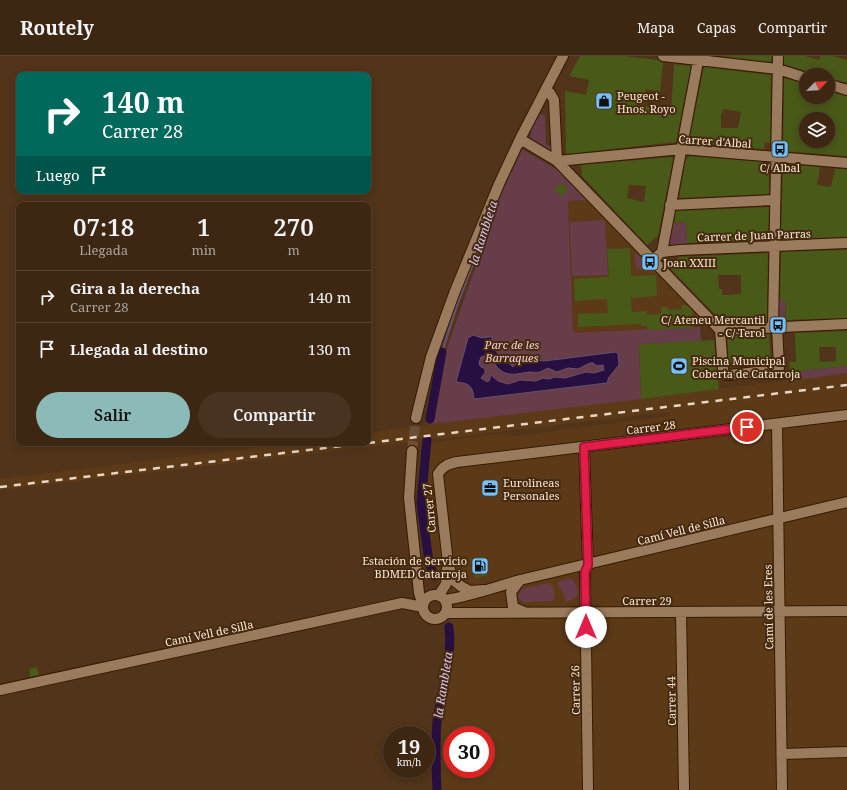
<!DOCTYPE html>
<html lang="es">
<meta charset="utf-8">
<style>
:root{--surface:#3d2713;--page:#483321;--text:#f1f3f6;--muted:#ada5a0;--line:#564433;--accent:#8bbbb9}
body{margin:0;font-family:"Noto Serif",serif;background:var(--page);color:var(--text);height:100vh;display:flex;flex-direction:column;font-size:15px;white-space:nowrap}
*{box-sizing:border-box;margin:0}
p{font-size:13px;color:var(--muted)}
.icon{flex:none;width:22px;height:22px;fill:none;stroke:currentColor;stroke-width:2;stroke-linecap:round;stroke-linejoin:round}
.map{position:relative;flex:1;overflow:hidden}
.side{position:absolute;left:16px;top:146px;width:355px;height:244px;display:flex;flex-direction:column;background:var(--surface);border-radius:8px;box-shadow:0 2px 10px #0003,0 0 0 1px var(--line)}
.side>*{flex:none}
.guide{position:absolute;left:16px;top:16px;width:355px;height:122px;border-radius:8px;box-shadow:0 2px 10px #0003,0 0 0 1px var(--line);background:#00695c;color:#fff;overflow:hidden}
.needle{width:26px;rotate:65deg}
.fabs{position:absolute;left:799px;top:12px;display:grid;gap:8px}
.fabs a{display:grid;place-items:center;width:36px;height:36px;border-radius:50%;background:var(--surface);box-shadow:0 2px 10px #0003,0 0 0 1px var(--line);font-size:20px}
.speed{position:absolute;left:383px;top:670px;display:flex;gap:8px;font-size:20px;font-weight:700;text-align:center}
.speed>*{display:grid;place-content:center;width:52px;height:52px;border-radius:50%;background:var(--surface);box-shadow:0 2px 10px #0003,0 0 0 1px var(--line);line-height:1}
.speed small{font-size:10px;font-weight:400}
.speed .limit{border:6px solid #d22;background:#fff;color:#111}
.pin{position:absolute;display:grid;place-items:center;width:34px;height:34px;color:#fff;margin:-17px;border:2px solid #fff;border-radius:50%;box-shadow:0 1px 4px #0007}
.me{position:absolute;width:44px;margin:-22px;rotate:0deg;stroke-linejoin:round;filter:drop-shadow(0 0 3px #0008)}
.turn{display:flex;align-items:center;gap:14px;height:84px;padding:0 20px;font-size:18px}
.turn .icon{width:52px;height:52px;stroke-width:2.5}
.turn b{display:block;font-size:28px;line-height:34px}
.then{display:flex;align-items:center;height:38px;padding:0 20px;background:#0003;gap:8px;font-size:15px}
.eta{display:flex;justify-content:space-evenly;align-items:center;height:68px;text-align:center}
.eta b{font-size:24px;font-weight:600;line-height:28px}
.primary-button{display:flex;gap:8px;margin-top:auto;padding:8px 20px}
.primary-button a{flex:1;height:46px;border-radius:24px;background:var(--accent);color:#111;font-size:16px;font-weight:600;line-height:46px;text-align:center}
.primary-button a+a{background:var(--page);color:var(--text)}
ul{padding:0;list-style:none}
li{display:flex;align-items:center;gap:12px;height:52px;padding:0 20px;border-top:1px solid var(--line)}
li div{flex:1}
li b{display:block;font-size:15px}
li em{font-style:normal}
header{display:flex;align-items:center;gap:24px;box-sizing:border-box;height:56px;padding:0 20px;background:var(--surface);border-bottom:1px solid var(--line)}
header strong{font-size:19px}
nav{display:flex;gap:22px;margin-inline-start:auto;font-size:14px}
.map>svg:first-child{display:block}
</style>
<header>
<strong>Routely</strong>
<nav><a>Mapa</a><a>Capas</a><a>Compartir</a></nav>
</header>
<div class="map">
<svg width="847" height="734" viewBox="0 0 847 734">
<rect width="100%" height="100%" fill="#513419"/>
<!-- built -->
<path fill="#5c3a18" fill-rule="evenodd" d="M 588,144 L 698,259 L 698,269 L 700,269 L 700,271 L 573,278 L 568,145 Z
M 847,317 L 847,734 L 441,734 L 439,683 L 441,665 L 453,593 L 454,576 L 433,506 L 425,455 L 425,442 L 427,420 L 425,412 L 429,387 L 498,378 L 514,380 L 670,360 L 669,356 L 0,434 L 0,423 L 293,387 L 368,387 L 368,377 L 432,368 ZM 452,679 L 486,679 L 486,713 L 452,713 Z"/>
<!-- green -->
<path fill="#673d49" d="M 540,58 L 545,59 L 546,88 L 555,93 L 552,96 L 532,85 C 527,77 536,66 540,58 Z
M 522,93 L 561,116 L 588,144 L 568,145 L 573,277 L 700,271 L 701,285 L 639,288 L 641,343 L 432,368 L 440,320 L 448,289 L 500,141 Z
M 605,164 L 608,219 L 572,220 L 570,166 Z
M 686,166 L 687,190 L 673,191 L 668,185 L 672,167 Z
M 634,196 L 651,212 L 636,213 Z
M 777,244 L 785,244 L 786,267 L 777,267 Z
M 847,310 L 847,317 L 791,325 L 790,316 Z
M 570,522 L 575,526 L 578,535 L 575,542 L 566,546 C 565,537 560,534 557,526 Z
M 549,527 L 553,531 L 555,540 L 552,545 L 525,546 L 520,544 L 518,540 L 522,533 Z"/>
<!-- water -->
<path fill="#280f41" stroke="#67506e" fill-rule="evenodd" d="M 473,279 L 482,282 L 488,281 L 493,281 L 488,288 L 513,311 L 521,302 L 524,302 L 544,305 L 616,296 L 618,298 L 619,309 L 609,321 L 607,327 L 474,343 C 473,329 468,327 456,326 L 468,282 ZM 484,300 C 495,301 494,309 499,313 C 509,322 519,317 530,316 C 533,316 536,317 540,316 C 543,315 545,313 548,312 L 557,316 L 568,312 L 578,313 L 590,307 L 593,307 L 597,310 L 603,309 L 604,314 L 594,317 L 586,316 L 565,322 L 555,321 L 549,323 L 543,322 L 536,325 L 520,324 L 508,328 L 498,325 L 491,319 L 489,325 L 487,326 L 481,322 L 485,317 L 485,313 L 480,310 L 479,307 L 481,301 Z"/>
<g fill="none" stroke-linecap="round" stroke-linejoin="round">
<!-- stream -->
<path stroke="#67506e" stroke-width="2.5" d="M 442,296 L 456,252 L 484,178"/>
<!-- canal -->
<path stroke="#280f41" stroke-width="9" d="M 430,363 L 442,296
M 427,384 L 421,447 L 429,506 L 434,520
M 437,734 C 436,711 435,689 437,666 C 441,634 453,604 449,571"/>
</g>
<!-- building -->
<path fill="#495918" fill-rule="evenodd" d="M 580,0 L 624,0 L 658,4 L 663,7 L 660,36 L 646,33 L 643,50 L 671,55 L 674,8 L 691,10 L 676,86 L 566,98 L 565,35 L 586,39 L 589,24 L 569,20 Z
M 721,0 L 772,0 L 771,6 Z
M 784,0 L 805,0 L 819,4 L 820,0 L 833,0 L 847,4 L 847,27 L 828,22 L 828,19 L 812,19 L 808,16 L 784,8 Z
M 704,11 L 771,19 L 770,87 L 765,86 L 764,93 L 691,87 L 689,85 ZM 723,53 L 741,56 L 738,72 L 721,72 L 721,57 L 723,57 Z
M 784,22 L 806,28 L 806,41 L 828,41 L 828,35 L 847,40 L 847,100 L 783,95 ZM 811,59 L 828,63 L 828,85 L 806,85 L 806,63 L 809,63 Z
M 690,100 L 762,106 L 762,116 L 769,117 L 769,138 L 679,142 L 686,103 Z
M 671,101 L 673,103 L 658,180 L 647,189 L 582,120 L 581,109 ZM 629,129 L 646,130 L 644,146 L 627,142 Z
M 783,108 L 820,111 L 817,129 L 831,131 L 835,113 L 847,113 L 847,181 L 781,183 Z
M 562,127 L 568,134 L 561,140 L 554,133 Z
M 769,151 L 768,184 L 687,187 L 686,166 L 674,167 L 676,155 Z
M 630,192 L 631,220 L 656,219 L 657,240 L 631,242 L 632,256 L 647,255 L 647,259 L 661,258 L 661,251 L 668,251 L 668,254 L 682,253 L 682,249 L 687,249 L 692,254 L 693,272 L 647,274 L 647,270 L 641,270 L 641,268 L 578,271 L 578,258 L 608,257 L 607,243 L 575,245 L 574,223 L 609,221 L 607,193 Z
M 847,194 L 847,262 L 786,264 L 785,244 L 780,244 L 781,196 Z
M 768,197 L 767,265 L 723,267 L 669,211 L 679,201 ZM 718,219 L 741,219 L 741,238 L 722,239 L 722,233 L 719,233 Z
M 847,275 L 847,310 L 790,316 L 789,306 L 796,306 L 795,277 ZM 819,291 L 836,291 L 836,305 L 820,306 Z
M 769,278 L 771,308 L 729,309 L 727,280 Z
M 714,284 L 719,333 L 641,343 L 639,288 Z
M 483,500 L 488,519 L 475,522 L 471,503 Z
M 37,611 L 39,619 L 30,621 L 29,613 Z"/>
<g fill="none" stroke-linecap="round" stroke-linejoin="round">
<!-- minor-tunnel -->
<path stroke="#6a4f36" stroke-width="10" stroke-dasharray="10 5" stroke-linecap="butt" d="M 412,395 L 416,362"/>
<defs>
<path id="minor" d="M 663,0 L 778,13 L 806,22
M 828,28 L 847,34
M 546,34 L 550,37 L 554,44 L 557,105 L 682,93 L 847,107
M 520,83 L 557,105 L 720,274 L 723,314 L 725,319 L 729,319 L 775,314 L 779,312 L 779,310 L 777,271
M 670,149 L 775,144
M 662,196 L 680,194 L 847,187
M 653,204 L 662,196 L 699,0
M 773,272 L 778,0
M 720,274 L 847,268
M 416,362 L 431,301 L 455,235 L 499,128 L 520,83 L 563,0
M 777,368 L 782,734
M 584,391 L 588,509 L 585,516 L 588,734
M 412,395 L 409,442 L 419,537 L 423,549
M 520,524 L 511,536 L 513,551 L 524,556
M 484,534 L 470,535 L 462,531 L 453,524 L 448,507 L 438,418 C 443,410 448,408 457,406 L 847,359
M423 551a12 12 0 1 1 24 0a12 12 0 1 1-24 0Z
M 439,539 L 446,528 L 447,513
M 445,544 C 471,540 495,531 520,524 L 847,446
M 681,556 L 684,734
M 446,557 L 847,555
M 0,634 L 402,547 L 423,551
M 782,698 L 847,696"/>
</defs>
<!-- minor casing -->
<use href="#minor" stroke="#351b00" stroke-width="12"/>
<!-- minor -->
<use href="#minor" stroke="#9b7b5e" stroke-width="10"/>
<!-- rail -->
<path stroke="#e9d6c4" stroke-width="2.5" stroke-dasharray="7 7" stroke-linecap="butt" d="M 368,387 L 847,329
M 0,431 L 367,387"/>
</g>
<g fill="none" stroke-linecap="round" stroke-linejoin="round">
<defs>
<path id="route" d="M 586,571 L 585,516 L 588,509 L 584,391 L 747,371"/>
</defs>
<!-- route casing -->
<use href="#route" stroke="#92132f" stroke-width="10"/>
<!-- route -->
<use href="#route" stroke="#e11d48" stroke-width="7"/>
</g>
<!-- icons -->
<defs>
<symbol id="shop-square" viewBox="-11 -11 22 22"><rect x="-9" y="-9" width="18" height="18" rx="4" fill="#76c0f7" stroke="#462a0e"/><path d="M-5-2.5h2.3a2.7 3.5 0 0 1 5.4 0H5L5.5 6h-11ZM-1.5-2.5h3a1.5 2.3 0 0 0-3 0Z" fill="#111"/></symbol>
<symbol id="bus-square" viewBox="-11 -11 22 22"><rect x="-9" y="-9" width="18" height="18" rx="4" fill="#76c0f7" stroke="#462a0e"/><path d="M-5-6H5V4H4V6H2V4H-2V6H-4V4H-5ZM-3.5-4V0h7V-4ZM-3.5 1.2v1.5H-2V1.2ZM2 1.2v1.5H3.5V1.2Z" fill="#111"/></symbol>
<symbol id="stadium-square" viewBox="-11 -11 22 22"><rect x="-9" y="-9" width="18" height="18" rx="4" fill="#76c0f7" stroke="#462a0e"/><path d="M0-5a6.5 5 0 1 0 0 10a6.5 5 0 1 0 0-10ZM-3.5-1.8h7v3.6h-7Z" fill="#111"/></symbol>
<symbol id="office-square" viewBox="-11 -11 22 22"><rect x="-9" y="-9" width="18" height="18" rx="4" fill="#76c0f7" stroke="#462a0e"/><path d="M-6-3h4V-5.5h4V-3h4V5H-6ZM-1-4.5V-3h2v-1.5ZM-6 0V1H6V0Z" fill="#111"/></symbol>
<symbol id="fuel-square" viewBox="-11 -11 22 22"><rect x="-9" y="-9" width="18" height="18" rx="4" fill="#76c0f7" stroke="#462a0e"/><path d="M-5.5-6h7V0h2V4h1.3V-2.5L3-4.5l.8-.8L6-3V5H2.5V1h-1V6h-7ZM-4.2-4.7v3.2H.2V-4.7Z" fill="#111"/></symbol>
</defs>
<g fill-rule="evenodd">
<use href="#shop-square" x="594" y="35" width="20" height="20"/>
<use href="#bus-square" x="770" y="83" width="20" height="20"/>
<use href="#bus-square" x="640" y="196" width="20" height="20"/>
<use href="#bus-square" x="768" y="259" width="20" height="20"/>
<use href="#stadium-square" x="669" y="300" width="20" height="20"/>
<use href="#office-square" x="480" y="422" width="20" height="20"/>
<use href="#fuel-square" x="470" y="500" width="20" height="20"/>
</g>
<g text-anchor="middle" dominant-baseline="central" stroke-width="4" stroke-linejoin="round" paint-order="stroke">
<!-- poi labels -->
<g font-size="11" fill="#fae8d8" stroke="#462a0e" text-anchor="start">
<text x="617" y="39">Peugeot -<tspan x="617" dy="13">Hnos. Royo</tspan></text>
<text x="780" y="111" text-anchor="middle">C/ Albal</text>
<text x="663" y="206">Joan XXIII</text>
<text x="765" y="263" text-anchor="end">C/ Ateneu Mercantil<tspan x="765" dy="13">- C/ Terol</tspan></text>
<text x="692" y="304">Piscina Municipal<tspan x="692" dy="13">Coberta de Catarroja</tspan></text>
<text x="503" y="426">Eurolineas<tspan x="503" dy="13">Personales</tspan></text>
<text x="467" y="504" text-anchor="end">Estación de Servicio<tspan x="467" dy="13">BDMED Catarroja</tspan></text>
</g>
<!-- street labels -->
<g font-size="11" fill="#fae8d8" stroke="#462a0e">
<text transform="translate(715 85) rotate(4)">Carrer d'Albal</text>
<text transform="translate(754 179) rotate(-2)">Carrer de Juan Parras</text>
<text transform="translate(651 371) rotate(-7)">Carrer 28</text>
<text transform="translate(429 452) rotate(-96)">Carrer 27</text>
<text transform="translate(681 474) rotate(-14)">Camí Vell de Silla</text>
<text x="647" y="544">Carrer 29</text>
<text transform="translate(768 551) rotate(-91)">Camí de les Eres</text>
<text transform="translate(209 577) rotate(-12)">Camí Vell de Silla</text>
<text transform="translate(575 634) rotate(-91)">Carrer 26</text>
<text transform="translate(671 645) rotate(-91)">Carrer 44</text>
</g>
<!-- park labels -->
<g font-size="11" font-style="italic" fill="#f6ccd6" stroke="#462a0e">
<text x="512" y="288">Parc de les<tspan x="512" dy="13">Barraques</tspan></text>
</g>
<!-- water labels -->
<g font-size="12" font-style="italic" fill="#d8c4f7" stroke="#462a0e">
<text transform="translate(483 177) rotate(-72)">la Rambleta</text>
<text transform="translate(443 629) rotate(-81)">la Rambleta</text>
</g>
</g>
</svg>
<div class="fabs">
<a><svg class="needle" viewBox="-14 -14 28 28"><path d="M0-13l5 13h-10z" fill="#e53935"/><path d="M0 13l5-13h-10z" fill="#ada5a0"/></svg></a>
<a><svg class="icon" aria-label="layers" viewBox="0 0 24 24"><path d="M12 4l9 5-9 5-9-5zM3 14l9 5 9-5"/></svg></a>
</div>
<div class="speed"><div>19<small>km/h</small></div><div class="limit">30</div></div>
<div class="pin" style="left:747px;top:371px;background:#d93025"><svg class="icon" aria-label="arrive" viewBox="0 0 24 24"><path d="M6 21V4h12l-3 4 3 4H6"/></svg></div>
<svg class="me" style="left:586px;top:571px" viewBox="-20 -20 40 40"><circle r="19" fill="#fff"/><path d="M0-13L10 11 0 6-10 11z" fill="#e11d48"/></svg>
<div class="guide">
<div class="turn"><svg class="icon" aria-label="right" viewBox="0 0 24 24"><path d="M7 20v-9h11M14 6l5 5-5 5"/></svg><div><b>140 m</b>Carrer 28</div></div>
<div class="then">Luego<svg class="icon" aria-label="arrive" viewBox="0 0 24 24"><path d="M6 21V4h12l-3 4 3 4H6"/></svg></div>
</div>
<section class="side">
<div class="eta">
<div><b>07:18</b><p>Llegada</p></div>
<div><b>1</b><p>min</p></div>
<div><b>270</b><p>m</p></div>
</div>
<ul>
<li><svg class="icon" aria-label="right" viewBox="0 0 24 24"><path d="M7 20v-9h11M14 6l5 5-5 5"/></svg><div><b>Gira a la derecha</b><p>Carrer 28</p></div><em>140 m</em></li>
<li><svg class="icon" aria-label="arrive" viewBox="0 0 24 24"><path d="M6 21V4h12l-3 4 3 4H6"/></svg><div><b>Llegada al destino</b></div><em>130 m</em></li>
</ul>
<div class="primary-button"><a>Salir</a><a>Compartir</a></div>
</section>
</div>
